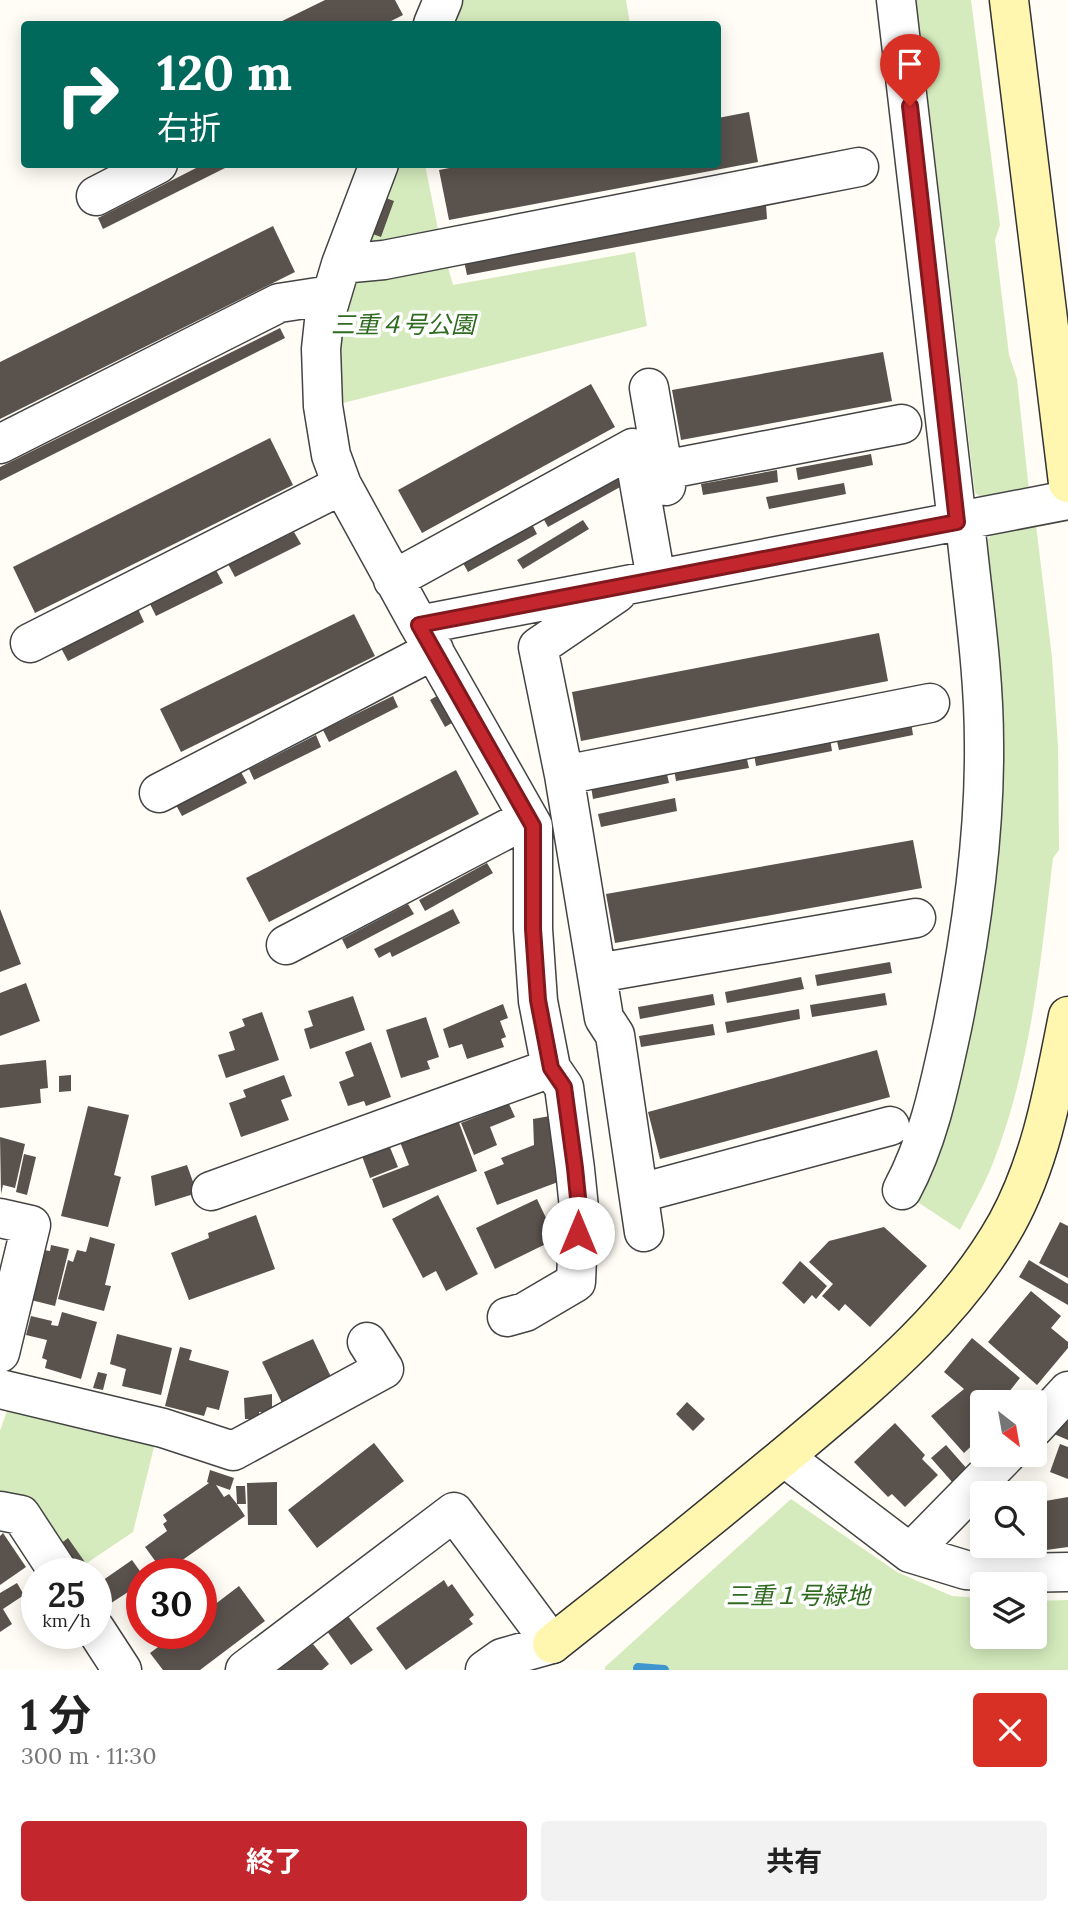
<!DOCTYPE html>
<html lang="ja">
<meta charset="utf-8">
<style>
:root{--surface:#fff;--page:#f2f2f2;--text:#222;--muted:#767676;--accent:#c4262e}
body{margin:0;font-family:Lora,"Noto Sans JP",serif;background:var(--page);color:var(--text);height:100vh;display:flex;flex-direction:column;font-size:26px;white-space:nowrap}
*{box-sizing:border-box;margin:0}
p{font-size:23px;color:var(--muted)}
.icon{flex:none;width:38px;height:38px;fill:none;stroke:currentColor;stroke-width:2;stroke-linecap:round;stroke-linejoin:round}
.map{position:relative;height:1670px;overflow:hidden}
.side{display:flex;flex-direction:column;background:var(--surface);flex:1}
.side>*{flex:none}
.top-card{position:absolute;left:21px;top:21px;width:700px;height:147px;border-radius:7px;box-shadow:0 4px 18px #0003;background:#00695c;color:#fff;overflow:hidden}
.needle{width:46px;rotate:149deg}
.buttons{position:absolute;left:970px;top:1390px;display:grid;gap:14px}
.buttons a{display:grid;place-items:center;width:77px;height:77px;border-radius:7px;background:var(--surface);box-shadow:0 4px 18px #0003;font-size:35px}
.speed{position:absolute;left:21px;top:1558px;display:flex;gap:14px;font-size:35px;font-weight:700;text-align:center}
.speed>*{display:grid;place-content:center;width:91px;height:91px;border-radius:50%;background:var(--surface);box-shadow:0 4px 18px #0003;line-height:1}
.speed small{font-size:18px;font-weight:400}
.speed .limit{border:10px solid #d22;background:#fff;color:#111}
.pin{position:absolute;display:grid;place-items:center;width:60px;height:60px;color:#fff;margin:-72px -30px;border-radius:50% 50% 50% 0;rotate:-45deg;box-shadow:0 0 7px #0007}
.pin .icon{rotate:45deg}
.me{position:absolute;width:77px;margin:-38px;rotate:0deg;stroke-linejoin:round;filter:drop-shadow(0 0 5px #0008)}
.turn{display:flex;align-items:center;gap:24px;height:147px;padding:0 21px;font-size:32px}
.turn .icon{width:91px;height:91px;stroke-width:2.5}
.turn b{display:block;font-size:49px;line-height:60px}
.round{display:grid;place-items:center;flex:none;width:74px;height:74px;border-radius:7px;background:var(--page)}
.summary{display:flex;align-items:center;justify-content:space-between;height:119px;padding:0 21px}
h1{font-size:42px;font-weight:700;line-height:52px}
.button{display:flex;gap:14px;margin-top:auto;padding:14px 21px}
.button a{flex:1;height:80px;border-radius:7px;background:var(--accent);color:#fff;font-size:28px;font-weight:700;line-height:80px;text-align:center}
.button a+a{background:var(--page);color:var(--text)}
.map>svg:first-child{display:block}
</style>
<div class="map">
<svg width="1068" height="1670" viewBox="0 0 1068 1670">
<rect width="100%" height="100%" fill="#fffdf5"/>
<!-- green -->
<path fill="#d5ebbd" d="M 454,0 L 626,0 L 630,24 L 443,24 Z
M 916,0 L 971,0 L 1000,225 L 995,240 L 1009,355 L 1017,379 L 1029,490 L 987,501 L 975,493 Z
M 396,165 L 425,165 L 440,239 L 453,285 L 635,252 L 647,326 L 339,404 L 336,362 L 341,321 Z
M 1036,525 L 1052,657 L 1058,746 L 1059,850 L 1053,858 C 1041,959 1031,1066 993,1163 C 984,1186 971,1208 960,1230 L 916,1201 L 954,1088 L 981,549 L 991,535 Z
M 9,1405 L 156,1439 L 133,1532 L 75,1571 L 0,1495 L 0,1431 Z
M 791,1499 L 897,1572 L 952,1596 L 982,1598 L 982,1636 L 1034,1636 L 1034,1601 L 1068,1600 L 1068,1670 L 605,1670 L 605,1667 Z"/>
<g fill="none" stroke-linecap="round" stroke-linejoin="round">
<!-- stream -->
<path stroke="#3f96cf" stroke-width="10" d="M 638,1668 L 664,1670"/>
</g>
<!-- building -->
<path fill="#5a524d" d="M 325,0 L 395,0 L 403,15 L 385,24 L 276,24 Z
M 749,112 L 758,162 L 449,220 L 439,170 L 470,164 L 718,164 L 718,118 Z
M 204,164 L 233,164 L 103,229 L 98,218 Z
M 383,197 L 394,201 L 381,237 L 370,233 Z
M 766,204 L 767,219 L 467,275 L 464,261 Z
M 273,226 L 295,272 L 0,419 L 0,362 Z
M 280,328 L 285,338 L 0,481 L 0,467 Z
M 883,352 L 892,401 L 681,440 L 672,390 Z
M 591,384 L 615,427 L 422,533 L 398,490 Z
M 270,438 L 293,485 L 35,613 L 13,567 Z
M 871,454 L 873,465 L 798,480 L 796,468 Z
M 777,470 L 778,482 L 703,495 L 701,484 Z
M 617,476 L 622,486 L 548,527 L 543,518 Z
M 844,483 L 846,494 L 769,509 L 766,497 Z
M 583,520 L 589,529 L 523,569 L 517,560 Z
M 532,524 L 537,534 L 468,572 L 463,563 Z
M 294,532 L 301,544 L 235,577 L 228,564 Z
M 216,570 L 223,583 L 156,616 L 150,604 Z
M 138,609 L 144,622 L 68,661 L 61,648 Z
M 354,614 L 375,656 L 181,752 L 160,709 Z
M 879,633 L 888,681 L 581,741 L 572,692 Z
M 442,693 L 457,720 L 445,727 L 430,700 Z
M 393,696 L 398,707 L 329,742 L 323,730 Z
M 911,722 L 913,735 L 839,750 L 836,737 Z
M 316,735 L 321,747 L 254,780 L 249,769 Z
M 830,738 L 832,751 L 756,766 L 754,754 Z
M 746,755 L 749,768 L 676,781 L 674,769 Z
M 456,770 L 479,814 L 269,922 L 246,878 Z
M 666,770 L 669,783 L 593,799 L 591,786 Z
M 241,772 L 247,783 L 182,816 L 176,805 Z
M 675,798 L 677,811 L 601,827 L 598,814 Z
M 913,840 L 922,888 L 615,943 L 606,894 Z
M 487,863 L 493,873 L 425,911 L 419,900 Z
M 408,904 L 414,914 L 347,949 L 342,939 Z
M 0,909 L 21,964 L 0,972 Z
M 453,909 L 460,923 L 392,957 L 390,952 L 379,958 L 374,949 Z
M 890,962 L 892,973 L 817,986 L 815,975 Z
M 801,977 L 804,989 L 727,1003 L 725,992 Z
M 26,983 L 40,1021 L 0,1036 L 0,993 Z
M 885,993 L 887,1005 L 812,1017 L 810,1005 Z
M 713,994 L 715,1005 L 640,1019 L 638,1007 Z
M 353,996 L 365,1030 L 310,1049 L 304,1029 L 313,1026 L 308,1011 Z
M 503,1004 L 508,1018 L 500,1021 L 506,1037 L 501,1039 L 504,1047 L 467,1059 L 462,1044 L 449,1048 L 443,1029 Z
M 799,1009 L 800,1019 L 727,1033 L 725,1022 Z
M 262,1012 L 279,1060 L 226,1078 L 218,1055 L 235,1050 L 229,1032 L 245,1026 L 242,1019 Z
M 426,1017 L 439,1057 L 427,1061 L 430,1069 L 401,1078 L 386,1030 Z
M 713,1024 L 715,1035 L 641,1047 L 639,1036 Z
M 371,1042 L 391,1097 L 366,1106 L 364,1101 L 348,1106 L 339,1082 L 354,1076 L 345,1052 Z
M 877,1050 L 890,1097 L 660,1159 L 648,1112 Z
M 46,1060 L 48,1088 L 40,1089 L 41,1103 L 0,1108 L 0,1065 Z
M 71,1075 L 71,1091 L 59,1092 L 59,1076 Z
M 284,1075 L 292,1096 L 281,1100 L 289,1120 L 241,1137 L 229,1103 L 246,1097 L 243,1090 Z
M 509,1104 L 515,1117 L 490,1127 L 497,1145 L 474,1155 L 461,1123 Z
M 88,1106 L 129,1115 L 114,1175 L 121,1177 L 108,1227 L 61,1216 Z
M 550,1116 L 558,1182 L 497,1205 L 484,1172 L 504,1164 L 501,1158 L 534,1145 L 533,1119 Z
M 458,1120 L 477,1171 L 383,1208 L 372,1179 L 409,1165 L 400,1142 Z
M 0,1137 L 25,1144 L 15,1188 L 3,1185 L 1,1194 Z
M 389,1145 L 398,1167 L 370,1178 L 362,1156 Z
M 24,1154 L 36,1157 L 27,1195 L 16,1192 Z
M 187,1165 L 197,1193 L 155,1206 L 151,1176 Z
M 438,1195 L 478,1274 L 446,1291 L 436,1271 L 423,1278 L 392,1219 Z
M 537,1199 L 556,1239 L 495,1269 L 476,1228 Z
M 256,1215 L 275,1269 L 189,1300 L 171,1253 L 209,1238 L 208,1233 Z
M 1060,1222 L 1068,1226 L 1068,1278 L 1039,1263 Z
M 884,1227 L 927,1266 L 870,1327 L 845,1304 L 839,1311 L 822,1296 L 833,1284 L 809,1262 L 829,1241 Z
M 90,1237 L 115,1244 L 105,1285 L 111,1286 L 104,1311 L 58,1299 L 68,1260 L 73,1262 L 77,1250 L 86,1252 Z
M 51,1245 L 69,1249 L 55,1306 L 31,1300 L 44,1250 L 50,1251 Z
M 1029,1260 L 1068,1284 L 1068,1305 L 1019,1277 Z
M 800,1261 L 827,1286 L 816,1299 L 812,1295 L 804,1304 L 782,1283 Z
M 1031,1291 L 1061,1316 L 1051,1328 L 1068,1342 L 1068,1348 L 1037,1385 L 988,1342 Z
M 62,1312 L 97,1322 L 81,1379 L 45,1368 L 47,1360 L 42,1358 L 47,1340 L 26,1335 L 31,1316 L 52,1321 L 51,1325 L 58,1326 Z
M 117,1334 L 172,1348 L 161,1395 L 122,1386 L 126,1369 L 110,1364 Z
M 972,1338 L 1020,1378 L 1001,1402 L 982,1402 L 982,1436 L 964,1453 L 931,1416 L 964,1389 L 944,1372 Z
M 313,1339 L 332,1379 L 284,1407 L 262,1362 Z
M 180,1347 L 192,1350 L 189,1360 L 229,1371 L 219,1410 L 207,1407 L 204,1416 L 165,1406 Z
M 98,1372 L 107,1374 L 103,1390 L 93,1388 Z
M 272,1394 L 272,1412 L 259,1412 L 259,1419 L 245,1419 L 244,1398 Z
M 687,1402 L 705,1419 L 693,1431 L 676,1414 Z
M 1068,1418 L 1068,1440 L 1054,1434 Z
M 895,1423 L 925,1455 L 922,1459 L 938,1475 L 905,1507 L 892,1494 L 888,1497 L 854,1462 Z
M 374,1443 L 404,1481 L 317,1548 L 288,1510 Z
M 1060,1444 L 1068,1447 L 1068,1479 L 1050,1472 Z
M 946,1445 L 968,1470 L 953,1483 L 931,1458 Z
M 210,1470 L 234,1478 L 230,1490 L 216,1485 L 224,1497 L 229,1494 L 237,1504 L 236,1486 L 245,1486 L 246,1504 L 237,1504 L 245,1516 L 164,1573 L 145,1547 L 167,1531 L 163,1524 L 167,1521 L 163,1515 L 209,1483 L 207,1482 Z
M 277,1482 L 277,1525 L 248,1525 L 247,1483 Z
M 1068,1497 L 1068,1547 L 1039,1551 L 1034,1522 L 1034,1503 Z
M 3,1533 L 26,1567 L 0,1585 L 0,1536 Z
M 68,1538 L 87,1565 L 79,1571 L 59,1545 Z
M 132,1560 L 142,1574 L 142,1583 L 105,1607 L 96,1594 L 96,1585 Z
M 444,1580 L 448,1587 L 452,1584 L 474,1615 L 469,1619 L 473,1624 L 406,1670 L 376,1628 Z
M 17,1583 L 24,1595 L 3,1609 L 12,1624 L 0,1632 L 0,1593 Z
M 239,1586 L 265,1621 L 200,1670 L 163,1670 L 150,1653 L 177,1633 L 201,1633 L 201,1615 Z
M 348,1616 L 373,1650 L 351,1665 L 327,1631 Z
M 313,1644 L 329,1664 L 322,1670 L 278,1670 Z"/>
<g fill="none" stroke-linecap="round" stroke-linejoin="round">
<defs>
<path id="street" d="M 896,0 L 957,522
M 433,24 L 443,0
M 379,164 L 341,264 L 324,321 L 321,349 L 323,406 L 331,455 L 342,485 L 419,625 L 1068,500
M 96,196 L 158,164
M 341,264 L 384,260 L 859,167
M 649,388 L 666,486
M 0,444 L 279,303 L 331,295
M 664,470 L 902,424
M 393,580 L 633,448 L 656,579
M 617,593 L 538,647 L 564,775 L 604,1018 L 615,1035 L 644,1232
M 419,625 L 533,826 L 533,929 L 538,1001 L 551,1068 L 564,1087 L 575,1169 L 579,1208 L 576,1282 L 525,1312 L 507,1317
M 30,643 L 342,485
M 564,775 L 930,703
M 159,793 L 434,650
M 286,945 L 528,818
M 598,973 L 916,918
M 902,1190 C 929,1140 940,1083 952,1028 C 971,935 985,838 984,743 C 984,669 972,594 965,521
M 211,1191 L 551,1068
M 640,1193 L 890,1126
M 0,1218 L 31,1225 L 0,1353
M 0,1389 L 163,1428 L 233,1451 L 384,1369 L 367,1342
M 1034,1428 L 1068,1391
M 784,1457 L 910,1553 L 966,1570 L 1013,1573 L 1068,1572
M 0,1511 L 21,1515 L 59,1573
M 910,1553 L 1007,1454
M 96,1630 L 122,1670
M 245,1670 L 454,1512 L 552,1644
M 485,1670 L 502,1658 L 552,1644"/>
<path id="secondary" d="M 1009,0 L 1068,483
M 552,1644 C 631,1582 709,1519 786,1455 C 868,1386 954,1318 1007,1223 C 1042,1159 1054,1086 1068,1016"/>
</defs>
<!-- street casing -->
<use href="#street" stroke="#444" stroke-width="41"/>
<!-- secondary casing -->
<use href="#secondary" stroke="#333" stroke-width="41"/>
<!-- street -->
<use href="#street" stroke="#fff" stroke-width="38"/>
<!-- secondary -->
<use href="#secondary" stroke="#fff6b0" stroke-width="38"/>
</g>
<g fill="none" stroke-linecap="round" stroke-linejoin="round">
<defs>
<path id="route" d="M 578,1233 L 579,1208 L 575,1168 L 564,1087 L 551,1068 L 538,1000 L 533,929 L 533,826 L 419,625 L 957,522 L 910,106"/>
</defs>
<!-- route casing -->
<use href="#route" stroke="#7f191e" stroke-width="18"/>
<!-- route -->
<use href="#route" stroke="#c4262e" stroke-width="12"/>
</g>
<g text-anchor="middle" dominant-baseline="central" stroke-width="7" stroke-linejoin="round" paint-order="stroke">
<!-- park labels -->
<g font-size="24" font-style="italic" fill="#2f6b1f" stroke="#fff">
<text x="403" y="324">三重４号公園</text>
<text x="798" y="1595">三重１号緑地</text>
</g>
</g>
</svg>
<div class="buttons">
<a><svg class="needle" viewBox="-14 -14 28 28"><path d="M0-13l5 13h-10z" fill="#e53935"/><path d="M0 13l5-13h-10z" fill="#767676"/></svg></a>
<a><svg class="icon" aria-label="search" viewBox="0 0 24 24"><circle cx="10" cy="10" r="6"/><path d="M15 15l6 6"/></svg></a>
<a><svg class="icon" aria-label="layers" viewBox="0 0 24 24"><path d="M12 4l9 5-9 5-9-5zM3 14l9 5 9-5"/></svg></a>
</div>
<div class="speed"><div>25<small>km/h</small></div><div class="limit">30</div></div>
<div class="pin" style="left:910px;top:106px;background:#d93025"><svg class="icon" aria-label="arrive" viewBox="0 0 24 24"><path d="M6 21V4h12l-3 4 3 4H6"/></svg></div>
<svg class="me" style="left:578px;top:1233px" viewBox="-20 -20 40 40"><circle r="19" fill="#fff"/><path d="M0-13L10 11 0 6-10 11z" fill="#c4262e"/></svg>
<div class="top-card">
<div class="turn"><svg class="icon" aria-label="right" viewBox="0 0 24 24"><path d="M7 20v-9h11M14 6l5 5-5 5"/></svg><div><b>120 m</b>右折</div></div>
</div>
</div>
<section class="side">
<div class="summary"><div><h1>1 分</h1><p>300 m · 11:30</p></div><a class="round" style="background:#d93025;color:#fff"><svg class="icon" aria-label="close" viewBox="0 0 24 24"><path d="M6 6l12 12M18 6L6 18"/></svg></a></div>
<div class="button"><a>終了</a><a>共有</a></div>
</section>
